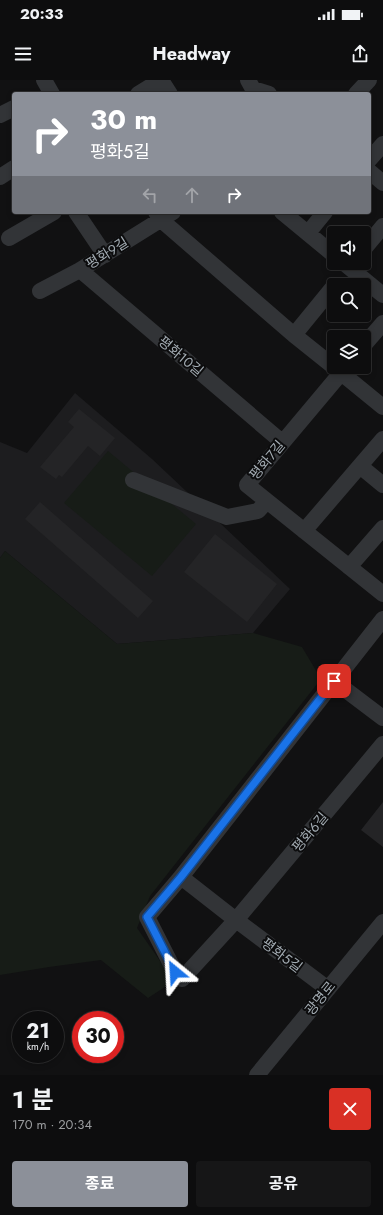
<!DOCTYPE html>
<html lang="ko">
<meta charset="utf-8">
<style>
:root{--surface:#0d0d0e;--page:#161617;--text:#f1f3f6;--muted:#9a9c9e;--line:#2d2d2e;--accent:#8c9099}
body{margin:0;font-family:Jost,"Noto Sans KR",sans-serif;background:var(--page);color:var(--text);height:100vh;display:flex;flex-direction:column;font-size:15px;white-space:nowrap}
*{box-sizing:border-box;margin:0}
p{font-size:13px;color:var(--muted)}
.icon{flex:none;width:22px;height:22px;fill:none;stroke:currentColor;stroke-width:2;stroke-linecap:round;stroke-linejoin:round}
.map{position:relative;height:995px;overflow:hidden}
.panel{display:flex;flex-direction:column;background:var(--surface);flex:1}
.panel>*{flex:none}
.guide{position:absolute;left:12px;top:12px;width:359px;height:122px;border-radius:4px;box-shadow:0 2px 6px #0003,0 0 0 1px var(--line);background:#8c9099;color:#fff;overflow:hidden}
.buttons{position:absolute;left:327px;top:146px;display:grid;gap:8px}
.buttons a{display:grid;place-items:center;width:44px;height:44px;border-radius:4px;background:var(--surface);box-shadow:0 2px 6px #0003,0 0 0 1px var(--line);font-size:20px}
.speed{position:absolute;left:12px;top:931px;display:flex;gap:8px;font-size:20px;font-weight:700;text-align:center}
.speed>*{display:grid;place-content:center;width:52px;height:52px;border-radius:50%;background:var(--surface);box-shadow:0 2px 6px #0003,0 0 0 1px var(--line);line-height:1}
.speed small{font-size:10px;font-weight:400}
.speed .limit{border:6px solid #d22;background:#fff;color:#111}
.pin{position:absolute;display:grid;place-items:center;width:34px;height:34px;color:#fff;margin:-17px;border-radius:8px;box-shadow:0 2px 6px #0006}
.me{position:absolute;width:44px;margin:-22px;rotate:333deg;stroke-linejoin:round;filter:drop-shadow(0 0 3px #0008)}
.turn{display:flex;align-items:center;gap:14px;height:84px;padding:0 12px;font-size:18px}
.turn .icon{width:52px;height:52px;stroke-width:2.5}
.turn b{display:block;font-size:28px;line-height:34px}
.lanes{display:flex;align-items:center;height:38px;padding:0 12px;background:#0003;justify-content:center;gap:20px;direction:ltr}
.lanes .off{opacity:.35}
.round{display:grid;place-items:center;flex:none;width:42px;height:42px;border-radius:4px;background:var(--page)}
.head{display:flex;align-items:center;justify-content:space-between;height:68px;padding:0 12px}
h1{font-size:24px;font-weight:700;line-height:30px}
.primary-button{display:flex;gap:8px;margin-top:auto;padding:8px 12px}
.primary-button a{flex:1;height:46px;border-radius:4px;background:var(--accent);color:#fff;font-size:16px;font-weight:700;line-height:46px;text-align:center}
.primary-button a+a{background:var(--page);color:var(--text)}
.status{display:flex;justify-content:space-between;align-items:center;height:28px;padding:0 20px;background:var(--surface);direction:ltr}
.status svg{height:11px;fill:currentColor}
header{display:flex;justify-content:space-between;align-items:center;height:52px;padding:0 12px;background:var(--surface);font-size:18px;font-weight:700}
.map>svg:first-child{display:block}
</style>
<div class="status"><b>20:33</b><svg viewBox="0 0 49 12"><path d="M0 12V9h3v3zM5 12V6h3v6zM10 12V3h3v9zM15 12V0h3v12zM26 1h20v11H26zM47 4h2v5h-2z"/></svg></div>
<header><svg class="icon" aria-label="menu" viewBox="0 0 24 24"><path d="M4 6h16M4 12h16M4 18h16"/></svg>Headway<svg class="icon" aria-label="share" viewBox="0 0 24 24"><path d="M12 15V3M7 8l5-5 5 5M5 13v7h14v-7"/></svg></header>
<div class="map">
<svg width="383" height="995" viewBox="0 0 383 995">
<rect width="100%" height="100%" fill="#111112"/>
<!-- built -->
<path fill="#1d1d1f" d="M 75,313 L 152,379 L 290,509 L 253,553 L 117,564 L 5,471 L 0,478 L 0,362 L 27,373 Z"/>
<!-- green -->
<path fill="#171c17" d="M 108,371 L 196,444 L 152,496 L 64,423 Z
M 5,471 L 117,564 L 253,553 L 302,567 L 321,599 L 150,816 L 137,848 L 174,901 L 148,918 L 101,880 L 49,887 L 0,895 L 0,478 Z"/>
<!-- building -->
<path fill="#242426" d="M 79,329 L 115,358 L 100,376 L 88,366 L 62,397 L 59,395 L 56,399 L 40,387 L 74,347 L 68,342 Z
M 40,422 L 153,521 L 138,538 L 25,439 Z
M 215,454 L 277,504 L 247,542 L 184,492 Z
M 383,722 L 383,767 L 361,750 Z"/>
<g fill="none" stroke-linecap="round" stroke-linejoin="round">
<!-- minor -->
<path stroke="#323437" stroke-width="16" d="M 44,0 L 52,14
M 161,0 L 170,14
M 248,0 L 253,9 L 269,14
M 138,14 L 161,0
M 356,14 L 369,0
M 0,35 L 14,28
M 369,80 L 383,64
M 369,91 L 383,103
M 0,97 L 14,88
M 76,132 L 105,175
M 156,132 L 160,139 L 294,255 L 334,287
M 282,132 L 334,175
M 308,153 L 325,132
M 9,158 L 54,132
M 364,169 L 383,146
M 344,183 L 383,215
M 80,190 L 282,362
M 40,211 L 80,190 L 173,132
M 294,255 L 334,206
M 364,265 L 383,243
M 334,287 L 383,327
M 346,287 L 247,405 L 383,514
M 360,386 L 383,405
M 133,400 L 227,437 L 258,431 L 267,421
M 304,451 L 383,359
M 349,487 L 383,448
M 383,539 L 181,797 L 147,837 L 175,892 L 182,899 L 236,840 L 383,664
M 334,601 L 383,638
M 181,797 L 236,840 L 328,909
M 257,995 L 383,842"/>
</g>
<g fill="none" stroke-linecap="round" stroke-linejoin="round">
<defs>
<path id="route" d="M 175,892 L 147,837 L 181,797 L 334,601"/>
</defs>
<!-- route casing -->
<use href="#route" stroke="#114b97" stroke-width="10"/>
<!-- route -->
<use href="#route" stroke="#1a73e8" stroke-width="7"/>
</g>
<g text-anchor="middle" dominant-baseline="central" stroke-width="4" stroke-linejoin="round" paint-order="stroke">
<!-- street labels -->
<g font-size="14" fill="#a2abb2" stroke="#0c0c0d">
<text transform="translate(107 173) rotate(-32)">평화9길</text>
<text transform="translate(181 276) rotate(40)">평화10길</text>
<text transform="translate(267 380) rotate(-50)">평화7길</text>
<text transform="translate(310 752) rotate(-50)">평화6길</text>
<text transform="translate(282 875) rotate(37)">평화5길</text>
<text transform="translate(320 918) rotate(-51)">광명로</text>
</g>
</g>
</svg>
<div class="buttons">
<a><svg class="icon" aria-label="sound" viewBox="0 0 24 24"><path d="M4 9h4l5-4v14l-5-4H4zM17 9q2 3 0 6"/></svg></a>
<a><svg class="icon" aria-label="search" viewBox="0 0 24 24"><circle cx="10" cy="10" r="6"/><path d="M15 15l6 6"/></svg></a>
<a><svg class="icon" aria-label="layers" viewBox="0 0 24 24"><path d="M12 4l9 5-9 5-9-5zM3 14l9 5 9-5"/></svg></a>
</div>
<div class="speed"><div>21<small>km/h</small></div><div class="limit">30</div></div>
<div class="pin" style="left:334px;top:601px;background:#d93025"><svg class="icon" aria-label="arrive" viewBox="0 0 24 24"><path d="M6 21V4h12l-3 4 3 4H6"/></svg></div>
<svg class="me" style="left:175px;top:892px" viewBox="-20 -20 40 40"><path d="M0-17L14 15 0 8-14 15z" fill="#1a73e8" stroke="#fff" stroke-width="4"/></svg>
<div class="guide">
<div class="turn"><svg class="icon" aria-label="right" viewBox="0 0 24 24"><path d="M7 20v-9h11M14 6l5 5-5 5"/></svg><div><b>30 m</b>평화5길</div></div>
<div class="lanes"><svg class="icon off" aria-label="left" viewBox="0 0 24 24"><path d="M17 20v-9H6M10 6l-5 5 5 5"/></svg><svg class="icon off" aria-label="ahead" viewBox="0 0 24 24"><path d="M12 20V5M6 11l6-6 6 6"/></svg><svg class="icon" aria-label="right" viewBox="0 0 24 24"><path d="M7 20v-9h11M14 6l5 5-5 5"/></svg></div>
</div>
</div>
<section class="panel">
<div class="head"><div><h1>1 분</h1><p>170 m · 20:34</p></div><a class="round" style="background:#d93025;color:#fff"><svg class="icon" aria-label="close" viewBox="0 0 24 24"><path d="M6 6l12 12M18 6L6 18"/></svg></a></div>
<div class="primary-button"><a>종료</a><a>공유</a></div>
</section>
